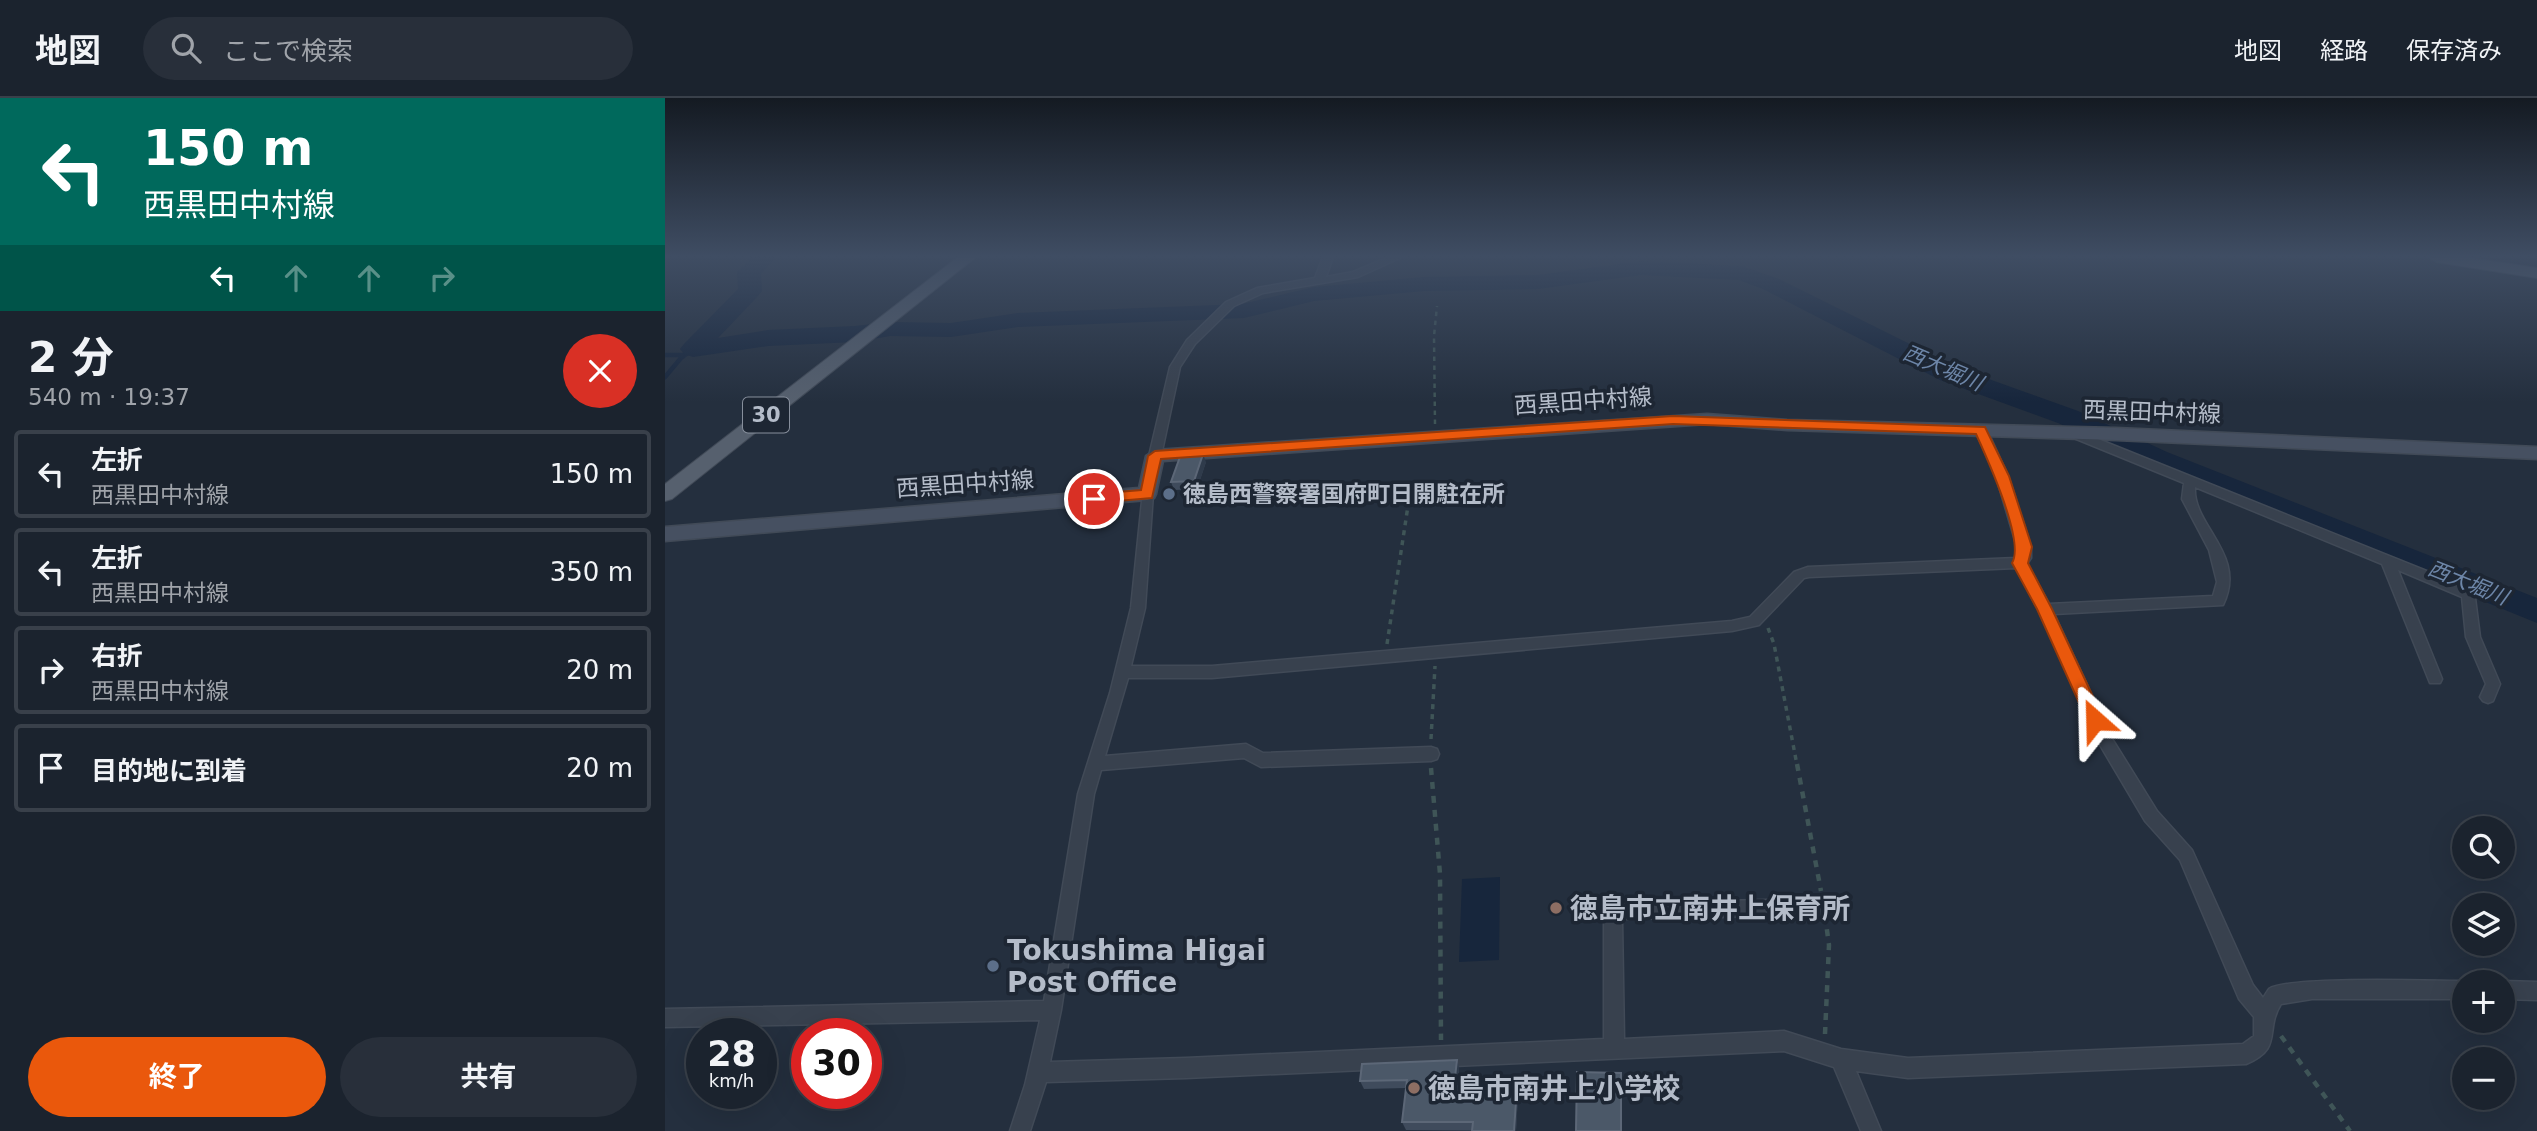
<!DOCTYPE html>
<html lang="ja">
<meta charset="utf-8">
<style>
:root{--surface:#1b232e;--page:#282f3a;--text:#f1f3f6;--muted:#a0a4aa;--line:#39404a;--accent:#ea580c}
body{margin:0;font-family:"DejaVu Sans","Noto Sans JP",sans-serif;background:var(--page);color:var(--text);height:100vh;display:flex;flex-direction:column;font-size:26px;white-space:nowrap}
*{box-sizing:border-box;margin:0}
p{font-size:23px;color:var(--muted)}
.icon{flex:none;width:38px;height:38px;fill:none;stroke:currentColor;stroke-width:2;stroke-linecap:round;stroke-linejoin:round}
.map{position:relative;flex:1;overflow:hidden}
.panel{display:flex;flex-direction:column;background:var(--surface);width:665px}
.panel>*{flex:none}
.guide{background:#00695c;color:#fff;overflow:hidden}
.controls{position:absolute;left:1787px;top:718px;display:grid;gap:14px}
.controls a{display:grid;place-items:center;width:63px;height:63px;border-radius:50%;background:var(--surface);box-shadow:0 7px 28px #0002,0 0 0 2px var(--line);font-size:35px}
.speed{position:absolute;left:21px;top:920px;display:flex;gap:14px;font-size:35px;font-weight:700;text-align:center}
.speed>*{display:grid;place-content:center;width:91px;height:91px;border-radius:50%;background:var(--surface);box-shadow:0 7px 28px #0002,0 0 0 2px var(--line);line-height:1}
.speed small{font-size:18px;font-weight:400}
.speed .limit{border:10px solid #d22;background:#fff;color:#111}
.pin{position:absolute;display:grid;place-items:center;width:60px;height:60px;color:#fff;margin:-30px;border:4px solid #fff;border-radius:50%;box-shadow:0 2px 7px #0007}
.me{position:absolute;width:77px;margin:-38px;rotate:335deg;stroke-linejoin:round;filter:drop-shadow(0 0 5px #0008)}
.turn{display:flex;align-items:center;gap:24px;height:147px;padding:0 28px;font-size:32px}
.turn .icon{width:91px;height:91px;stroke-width:2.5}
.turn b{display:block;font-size:49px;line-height:60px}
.lanes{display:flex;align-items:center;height:66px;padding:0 28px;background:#0003;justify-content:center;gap:35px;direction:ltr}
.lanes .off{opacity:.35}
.round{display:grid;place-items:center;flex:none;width:74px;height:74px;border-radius:37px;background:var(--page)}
.overview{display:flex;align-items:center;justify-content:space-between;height:119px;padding:0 28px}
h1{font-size:42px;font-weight:700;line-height:52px}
.button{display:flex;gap:14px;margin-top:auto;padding:14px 28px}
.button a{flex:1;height:80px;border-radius:42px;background:var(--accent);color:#fff;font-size:28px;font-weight:700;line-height:80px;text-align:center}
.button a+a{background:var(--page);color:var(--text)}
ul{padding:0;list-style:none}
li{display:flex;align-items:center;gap:21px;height:88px;margin:0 14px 10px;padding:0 14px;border:4px solid var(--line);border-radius:7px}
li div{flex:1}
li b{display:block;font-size:26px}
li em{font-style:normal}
header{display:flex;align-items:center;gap:42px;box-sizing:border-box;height:98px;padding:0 35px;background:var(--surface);border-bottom:2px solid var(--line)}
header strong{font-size:33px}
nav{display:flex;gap:38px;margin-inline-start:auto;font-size:24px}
.search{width:490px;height:63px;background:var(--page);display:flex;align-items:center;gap:18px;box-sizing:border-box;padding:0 24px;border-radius:38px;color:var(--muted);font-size:26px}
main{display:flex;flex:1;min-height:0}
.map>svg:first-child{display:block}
</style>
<header>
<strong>地図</strong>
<div class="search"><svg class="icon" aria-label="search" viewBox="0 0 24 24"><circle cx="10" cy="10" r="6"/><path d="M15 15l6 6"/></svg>ここで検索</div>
<nav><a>地図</a><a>経路</a><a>保存済み</a></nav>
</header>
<main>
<section class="panel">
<div class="guide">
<div class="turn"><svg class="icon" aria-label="left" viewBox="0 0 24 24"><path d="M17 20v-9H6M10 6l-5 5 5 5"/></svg><div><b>150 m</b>西黒田中村線</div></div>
<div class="lanes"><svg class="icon" aria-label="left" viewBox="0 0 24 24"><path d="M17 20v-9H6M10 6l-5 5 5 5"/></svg><svg class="icon off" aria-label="ahead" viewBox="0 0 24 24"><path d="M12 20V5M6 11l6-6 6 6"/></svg><svg class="icon off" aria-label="ahead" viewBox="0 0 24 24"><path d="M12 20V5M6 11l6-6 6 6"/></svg><svg class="icon off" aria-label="right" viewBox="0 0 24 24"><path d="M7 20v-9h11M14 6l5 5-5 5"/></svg></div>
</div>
<div class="overview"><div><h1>2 分</h1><p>540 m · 19:37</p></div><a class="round" style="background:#d93025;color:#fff"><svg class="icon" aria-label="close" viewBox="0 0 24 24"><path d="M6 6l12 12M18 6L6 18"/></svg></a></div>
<ul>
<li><svg class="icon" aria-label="left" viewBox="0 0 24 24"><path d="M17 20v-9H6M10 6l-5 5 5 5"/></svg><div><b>左折</b><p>西黒田中村線</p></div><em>150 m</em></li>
<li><svg class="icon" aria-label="left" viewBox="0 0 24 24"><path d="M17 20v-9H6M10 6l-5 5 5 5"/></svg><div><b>左折</b><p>西黒田中村線</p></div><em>350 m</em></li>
<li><svg class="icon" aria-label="right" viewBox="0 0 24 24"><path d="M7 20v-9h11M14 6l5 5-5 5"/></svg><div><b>右折</b><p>西黒田中村線</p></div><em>20 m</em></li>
<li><svg class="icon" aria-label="arrive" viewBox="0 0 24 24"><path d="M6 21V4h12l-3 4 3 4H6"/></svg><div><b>目的地に到着</b></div><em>20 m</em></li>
</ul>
<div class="button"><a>終了</a><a>共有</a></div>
</section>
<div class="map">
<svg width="1872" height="1033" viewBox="0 0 1872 1033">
<rect width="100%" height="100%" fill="#242f3e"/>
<!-- water -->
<path fill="#17263c" d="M 835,779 L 834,862 L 794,864 L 797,781 Z"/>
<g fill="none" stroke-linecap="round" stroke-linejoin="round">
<!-- stream -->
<path stroke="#17263c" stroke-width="4.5" d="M 0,257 L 18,257
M 0,279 L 16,260 L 28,251"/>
<!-- river -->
<path fill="#17263c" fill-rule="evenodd" d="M 87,159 L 111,159 L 96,176 L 97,193 L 93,198 L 53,240 L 103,232 L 190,228 L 225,224 L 286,225 L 353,215 L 577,206 L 649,189 L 759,179 L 873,177 L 976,163 L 1077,168 L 1114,181 L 1293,270 L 1413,313 L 1502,354 L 1872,500 L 1872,525 L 1482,366 L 1393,325 L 1275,282 L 1098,191 L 1074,182 L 976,177 L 873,191 L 759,193 L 649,203 L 579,220 L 353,229 L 286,239 L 225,238 L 190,244 L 103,248 L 28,259 L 19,256 L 15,251 L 19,246 L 73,191 L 72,174 Z"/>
<defs>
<path id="street" d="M 658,159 L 668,159 L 661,179 L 688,174 L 724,159 L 737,159 L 693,179 L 598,195 L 569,208 L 530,246 L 515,269 L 496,358 L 494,361 L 486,361 L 484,358 L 505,269 L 522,242 L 561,204 L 592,190 L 650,180 Z
M 1316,328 L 1322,332 L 1343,378 L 1366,449 L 1366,460 L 1362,466 L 1384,506 L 1548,498 L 1552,484 L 1544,452 L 1517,401 L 1519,385 L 1404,338 L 1404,332 L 1408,331 L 1809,492 L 1815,539 L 1835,586 L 1828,603 L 1823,605 L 1818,603 L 1815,599 L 1821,586 L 1801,539 L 1797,499 L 1733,472 L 1777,581 L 1775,585 L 1765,585 L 1717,466 L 1530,389 C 1527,428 1583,456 1558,507 L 1389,516 L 1446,639 L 1492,713 L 1527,752 L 1588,887 L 1598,900 C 1599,899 1603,892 1604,891 C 1622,878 1769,883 1799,883 L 1801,884 L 1799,884 L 1799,901 L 1647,901 L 1616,906 C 1599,933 1619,950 1581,966 L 1243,980 L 1191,973 L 1216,1033 L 1196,1033 L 1169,969 L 1119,953 L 521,980 L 381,984 L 365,1033 L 345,1033 L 360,987 L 375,922 L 0,929 L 0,911 L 379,903 L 413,696 L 445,595 L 466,510 L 478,393 L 482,392 L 488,396 L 480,510 L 466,568 L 547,568 L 1067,523 L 1085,519 L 1129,474 L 1143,469 L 1351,460 L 1352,449 L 1331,378 L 1310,332 ZM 1351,470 L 1373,511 L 1435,647 L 1480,723 L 1515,762 L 1574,901 L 1589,919 L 1589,938 L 1578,946 L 1243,960 L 1176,951 L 1119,933 L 959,941 L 957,821 L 1158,817 L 1164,815 L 1167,809 L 1164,803 L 1158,801 L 948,805 L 942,807 L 939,813 L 939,941 L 521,960 L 385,964 L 396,912 L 429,696 L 436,672 L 579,660 L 596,669 L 766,663 L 772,661 L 774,656 L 772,651 L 766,649 L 598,655 L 581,646 L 440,658 L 463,580 L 547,580 L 1067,533 L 1094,527 L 1139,480 L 1144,479 Z
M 1838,883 L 1872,884 L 1872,902 L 1838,901 L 1838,884 L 1836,884 Z"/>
<path id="secondary" d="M 1042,316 L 1122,322 L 1451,330 L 1872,349 L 1872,361 L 1451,342 L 1122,332 L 1042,326 L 498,363 L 491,396 L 489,400 L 482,402 L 0,443 L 0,429 L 474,390 L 481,358 L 490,352 Z"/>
<path id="primary" d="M 293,159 L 311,159 L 7,401 L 0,403 L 0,386 Z
M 1763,159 L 1801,159 L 1872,170 L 1872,180 L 1771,164 Z"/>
</defs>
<!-- street casing -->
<use href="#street" stroke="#414a57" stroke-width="3"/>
<!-- secondary casing -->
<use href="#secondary" stroke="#414a57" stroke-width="3"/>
<!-- primary casing -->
<use href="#primary" stroke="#414a57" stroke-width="2"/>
<!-- path-far2 -->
<path stroke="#3f5557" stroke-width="2.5" stroke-dasharray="4.5 4.5" stroke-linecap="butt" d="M 770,326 L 769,238 L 772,208"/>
<!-- path-far1 -->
<path stroke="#3f5557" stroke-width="3.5" stroke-dasharray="5 5" stroke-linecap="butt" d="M 1103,530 L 1109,546 L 1132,667
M 722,546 L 746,388
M 766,641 L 770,568"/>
<!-- path -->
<path stroke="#3f5557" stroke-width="4.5" stroke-dasharray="7 7" stroke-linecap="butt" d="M 1132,666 L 1156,793
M 766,670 L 775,776 L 776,942
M 1160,936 L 1164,847 L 1161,825
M 1616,938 L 1685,1033"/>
<!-- street -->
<use href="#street" fill="#38414e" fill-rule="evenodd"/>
<!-- secondary -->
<use href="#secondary" fill="#465061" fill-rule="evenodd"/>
<!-- primary -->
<use href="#primary" fill="#56606e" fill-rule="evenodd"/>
</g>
<!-- wall -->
<path fill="#3f4b5c" d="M 541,364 L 532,391 L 509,392 L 506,384 Z
M 792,962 L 794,970 L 793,988 L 853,997 L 851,1033 L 741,1032 L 737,1024 L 741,990 L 699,991 L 695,983 Z"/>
<!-- shaded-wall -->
<path fill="#2f3b4b" d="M 538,356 L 541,364 L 532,391 L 529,383 Z
M 792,962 L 794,970 L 792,996 L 789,988 Z
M 852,989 L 853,997 L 851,1033 L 849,1033 Z"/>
<!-- building -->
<path fill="#4b5868" stroke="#5c6777" stroke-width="2" d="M 516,356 L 538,356 L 529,383 L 506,384 Z
M 792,962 L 789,988 L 852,989 L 849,1033 L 807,1033 L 808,1024 L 737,1024 L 742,982 L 695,983 L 697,966 Z
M 912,974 L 956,975 L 956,1033 L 911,1033 Z"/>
<!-- sky -->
<linearGradient id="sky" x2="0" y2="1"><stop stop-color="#141a22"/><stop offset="0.52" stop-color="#3f4d63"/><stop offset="1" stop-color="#3f4d63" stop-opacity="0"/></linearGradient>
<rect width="1872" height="304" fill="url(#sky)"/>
<!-- route -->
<path fill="#ea580c" stroke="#983908" stroke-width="2" d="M 1008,318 L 1320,329 L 1344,378 L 1367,449 L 1363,465 L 1387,511 L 1439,622 L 1436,627 L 1424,627 L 1372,511 L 1347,465 C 1360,444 1322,360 1311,336 L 1008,326 L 496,361 L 487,400 L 429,405 L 421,401 L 429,396 L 476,392 L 483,358 L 490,353 Z"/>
<!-- markers -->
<g fill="#5c6f8a" stroke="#1d2633" stroke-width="2.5">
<circle cx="504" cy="396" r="7"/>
<circle cx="328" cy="868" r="7"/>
</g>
<g fill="#8d6e63" stroke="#1d2633" stroke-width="2.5">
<circle cx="891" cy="810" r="7"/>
<circle cx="749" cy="990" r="7"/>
</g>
<g text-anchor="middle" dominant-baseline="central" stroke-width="7" stroke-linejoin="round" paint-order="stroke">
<!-- far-water labels -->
<g font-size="21" font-style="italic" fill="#6d86a8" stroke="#1d2633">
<text transform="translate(1278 270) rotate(23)">西大堀川</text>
<text transform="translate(1803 485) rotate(22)">西大堀川</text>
</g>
<!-- shield labels -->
<rect fill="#1d2633" stroke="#878f9c" stroke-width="2" x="78" y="299.5" width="46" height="35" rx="5"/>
<g font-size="21" font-weight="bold" fill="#b4bcc9">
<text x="101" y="317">30</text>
</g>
<!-- street labels -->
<g font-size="23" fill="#b4bcc9" stroke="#1d2633">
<text transform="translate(918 303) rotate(-4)">西黒田中村線</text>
<text transform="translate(1487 314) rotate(2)">西黒田中村線</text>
<text transform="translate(300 386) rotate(-4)">西黒田中村線</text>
</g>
<!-- poi labels -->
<g font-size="23" font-weight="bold" fill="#b4bcc9" stroke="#1d2633" text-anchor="start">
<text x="518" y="396">徳島西警察署国府町日開駐在所</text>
</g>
<!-- near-poi labels -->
<g font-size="28" font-weight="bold" fill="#b4bcc9" stroke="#1d2633" text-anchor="start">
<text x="905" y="810">徳島市立南井上保育所</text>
<text x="342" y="852">Tokushima Higai<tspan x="342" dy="32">Post Office</tspan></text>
<text x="763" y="990">徳島市南井上小学校</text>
</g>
</g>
</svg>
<div class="controls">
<a><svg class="icon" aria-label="search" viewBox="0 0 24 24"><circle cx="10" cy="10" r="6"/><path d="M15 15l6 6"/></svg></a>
<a><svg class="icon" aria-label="layers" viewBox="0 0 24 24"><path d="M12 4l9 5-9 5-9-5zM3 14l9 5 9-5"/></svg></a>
<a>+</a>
<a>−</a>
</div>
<div class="speed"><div>28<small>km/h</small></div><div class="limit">30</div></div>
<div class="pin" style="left:429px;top:401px;background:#d93025"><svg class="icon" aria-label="arrive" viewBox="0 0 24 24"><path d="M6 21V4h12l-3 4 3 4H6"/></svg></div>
<svg class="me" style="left:1430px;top:622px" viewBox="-20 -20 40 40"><path d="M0-17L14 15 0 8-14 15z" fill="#ea580c" stroke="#fff" stroke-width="4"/></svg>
</div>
</main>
